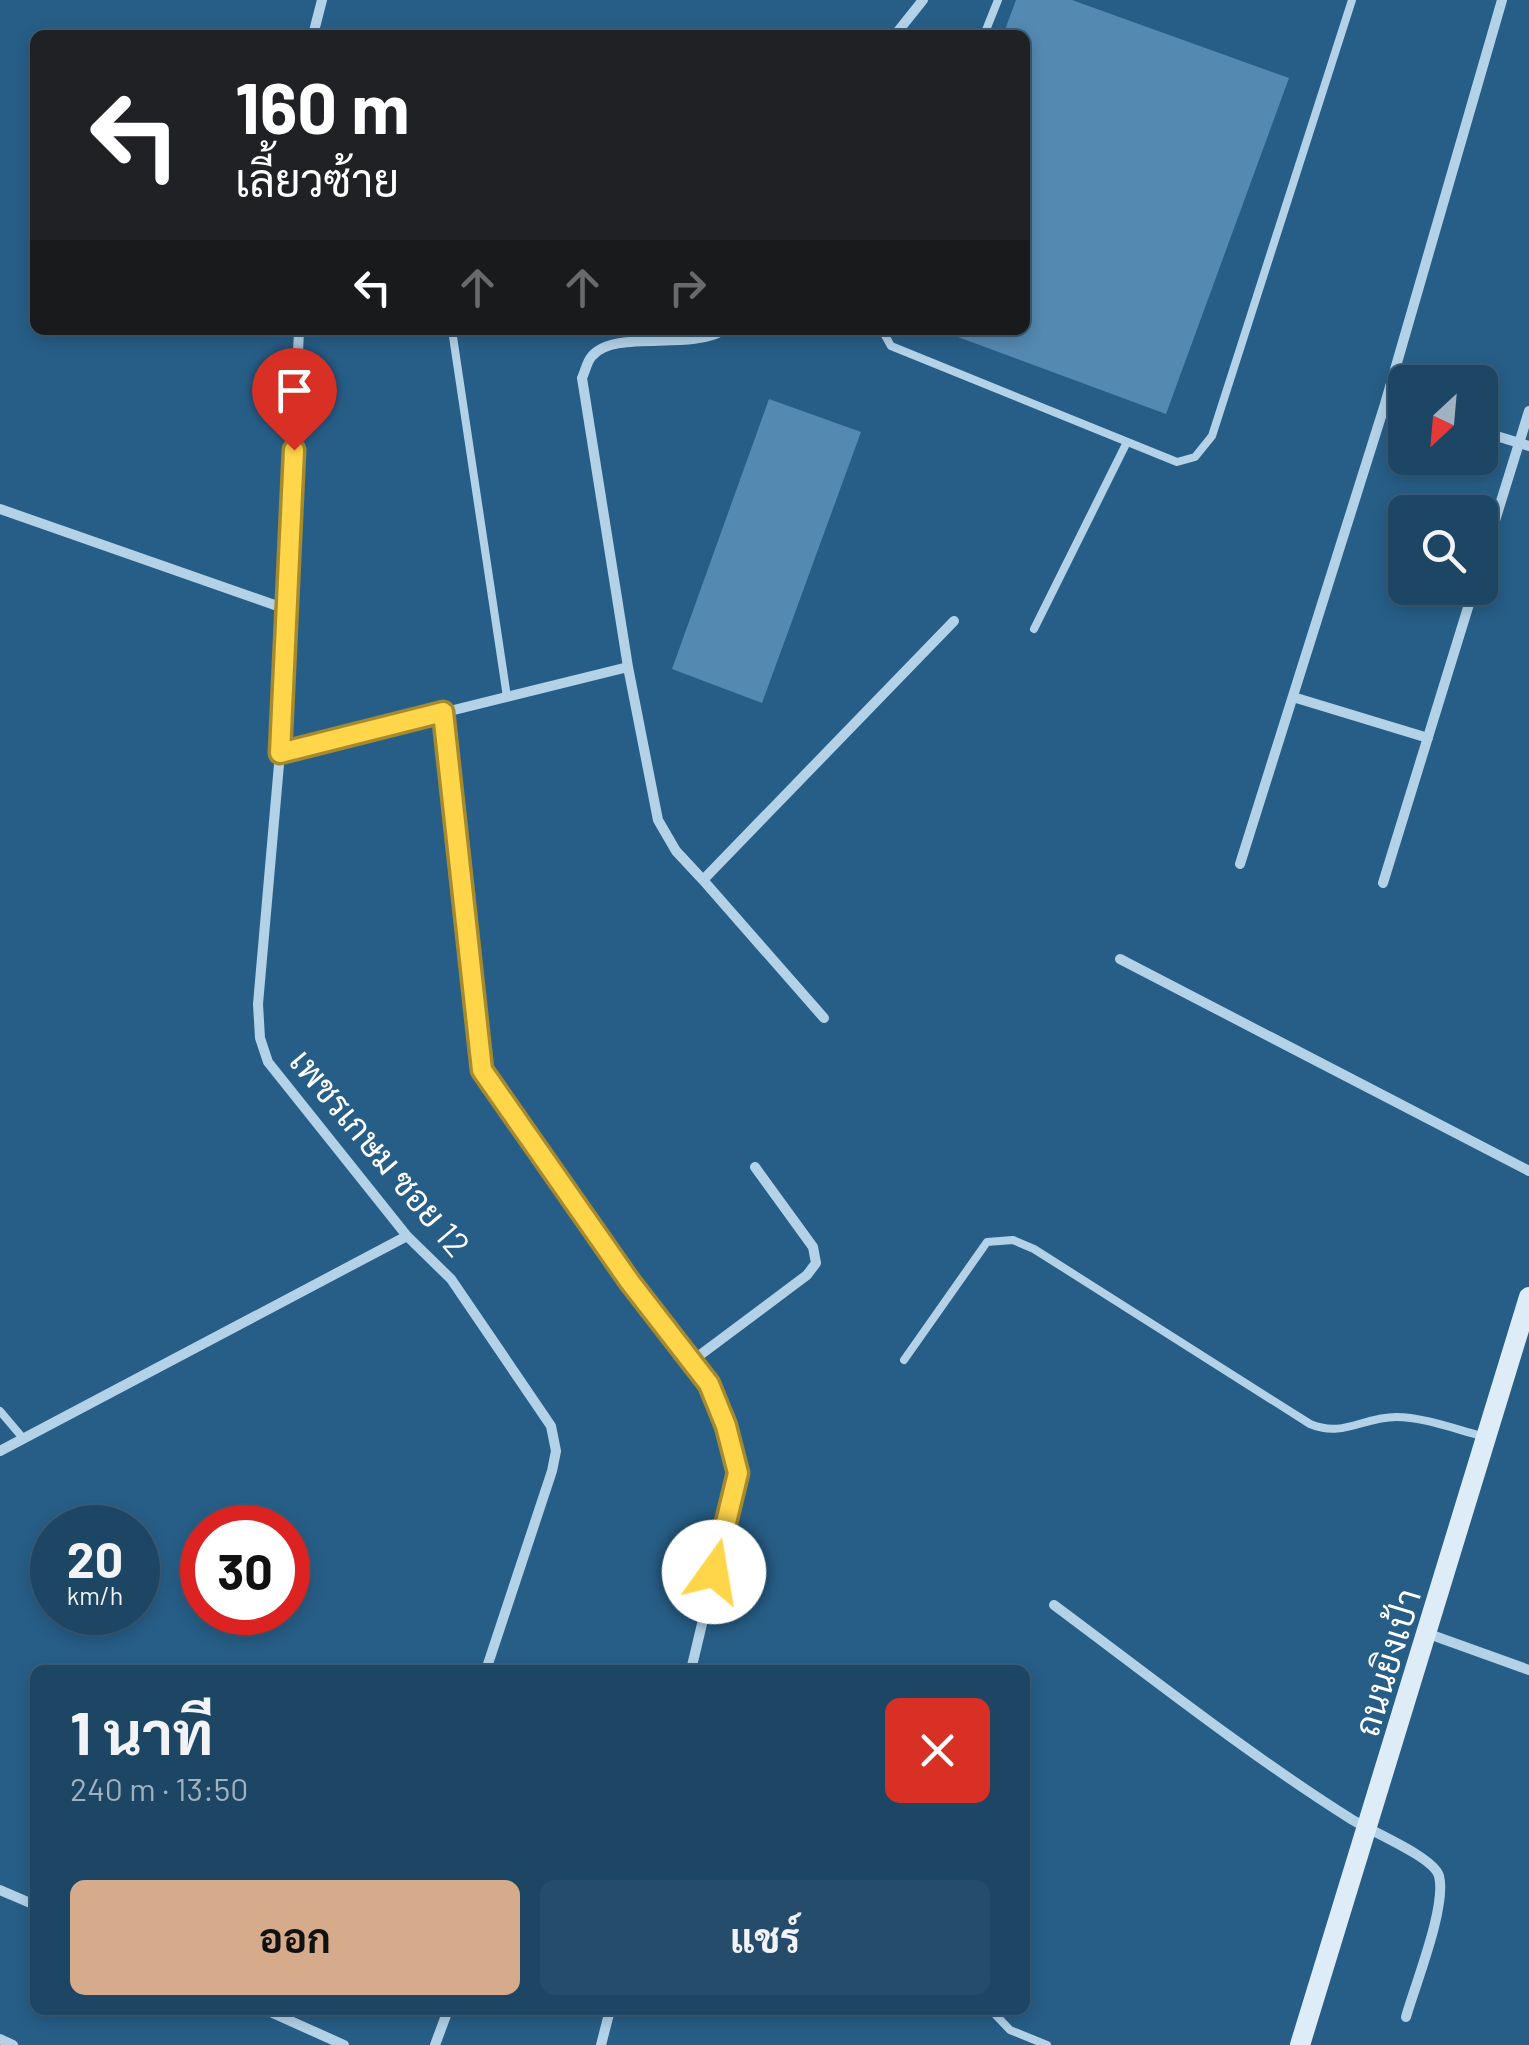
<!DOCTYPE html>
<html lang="th">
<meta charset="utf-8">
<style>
:root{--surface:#1d4665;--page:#254d6b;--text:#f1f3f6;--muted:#a0b1bf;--line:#3b5e79;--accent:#d6ab8b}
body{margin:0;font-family:Barlow,Sarabun,sans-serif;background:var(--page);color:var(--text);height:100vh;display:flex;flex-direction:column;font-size:38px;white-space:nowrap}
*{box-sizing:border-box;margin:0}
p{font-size:32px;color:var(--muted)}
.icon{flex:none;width:55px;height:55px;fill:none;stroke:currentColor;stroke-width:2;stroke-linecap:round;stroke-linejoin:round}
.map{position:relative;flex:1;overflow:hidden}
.details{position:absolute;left:30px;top:1665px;width:1000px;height:350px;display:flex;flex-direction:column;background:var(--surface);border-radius:15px;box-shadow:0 5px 15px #0003,0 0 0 2px var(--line)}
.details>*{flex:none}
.guide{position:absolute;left:30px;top:30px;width:1000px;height:305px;border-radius:15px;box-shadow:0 5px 15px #0003,0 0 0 2px var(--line);background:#202124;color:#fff;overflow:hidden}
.needle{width:65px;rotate:206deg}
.controls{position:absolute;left:1388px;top:365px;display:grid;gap:20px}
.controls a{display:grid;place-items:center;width:110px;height:110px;border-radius:15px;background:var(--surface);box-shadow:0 5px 15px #0003,0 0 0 2px var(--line);font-size:50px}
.speed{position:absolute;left:30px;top:1505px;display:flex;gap:20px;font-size:50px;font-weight:700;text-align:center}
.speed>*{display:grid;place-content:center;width:130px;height:130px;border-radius:50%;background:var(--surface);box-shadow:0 5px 15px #0003,0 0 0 2px var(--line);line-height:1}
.speed small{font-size:25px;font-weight:400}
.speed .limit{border:15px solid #d22;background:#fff;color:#111}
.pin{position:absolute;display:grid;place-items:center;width:85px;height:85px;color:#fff;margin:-102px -42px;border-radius:50% 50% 50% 0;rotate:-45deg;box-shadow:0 0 10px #0007}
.pin .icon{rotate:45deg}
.me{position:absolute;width:110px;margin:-55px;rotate:13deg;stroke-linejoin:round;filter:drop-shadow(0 0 8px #0008)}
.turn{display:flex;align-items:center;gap:35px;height:210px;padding:0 40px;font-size:45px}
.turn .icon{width:130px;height:130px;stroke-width:2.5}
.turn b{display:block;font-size:70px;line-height:85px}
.lanes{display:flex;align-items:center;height:95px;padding:0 40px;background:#0003;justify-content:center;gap:50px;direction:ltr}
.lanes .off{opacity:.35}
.round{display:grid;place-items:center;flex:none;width:105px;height:105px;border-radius:15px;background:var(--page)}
.overview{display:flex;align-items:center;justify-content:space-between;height:170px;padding:0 40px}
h1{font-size:60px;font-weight:700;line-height:75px}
.button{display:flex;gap:20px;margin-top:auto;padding:20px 40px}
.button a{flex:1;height:115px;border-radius:15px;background:var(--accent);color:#111;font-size:40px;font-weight:700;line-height:115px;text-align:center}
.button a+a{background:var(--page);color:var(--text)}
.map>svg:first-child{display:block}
</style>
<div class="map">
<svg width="1529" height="2045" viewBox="0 0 1529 2045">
<rect width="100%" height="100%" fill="#275e87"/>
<!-- building -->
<path fill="#5489b1" d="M 1016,0 L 1072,0 L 1289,78 L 1166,414 L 939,330 L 1025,330 L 1025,35 L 1003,35 Z
M 769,399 L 861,432 L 762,703 L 672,669 Z"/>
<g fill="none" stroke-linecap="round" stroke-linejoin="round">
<!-- service -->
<path stroke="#b3d2e8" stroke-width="8" d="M 984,35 L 998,0
M 452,330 L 507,697
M 882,330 L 891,346 L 1177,462 L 1195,457 L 1212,436 L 1352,0
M 1034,629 L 1127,442
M 904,1360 L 987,1242 L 1013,1240 L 1034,1249 L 1310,1424 C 1343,1438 1363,1417 1396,1417 C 1423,1417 1455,1429 1482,1436
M 0,1411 L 22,1437
M 991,2010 L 1010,2030 L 1047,2045"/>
<!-- minor -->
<path stroke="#b3d2e8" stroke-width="10" d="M 313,35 L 322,0
M 895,35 L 923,0
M 299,330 L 280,753 L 258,1004 L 260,1038 L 268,1062 L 407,1236 L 451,1279 L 551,1426 L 556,1451 L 552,1471 L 486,1670
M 1385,404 L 1405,410
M 1480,431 L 1529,446
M 0,509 L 286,609
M 1480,569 L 1529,411
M 1293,697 L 1428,738
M 443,712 L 483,1070 L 629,1281 L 709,1384 L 727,1427 L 738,1473 L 691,1670
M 280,753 L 628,667
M 1240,864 L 1385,404 L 1502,0
M 703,880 L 676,851 L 658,820 L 628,667 L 582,378 C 585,372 587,361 592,356 C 614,329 691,351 723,330
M 1383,883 L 1474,588
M 1120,959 L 1529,1171
M 824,1018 L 703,880 L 954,621
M 692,1361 L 807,1275 L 816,1263 L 813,1247 L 755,1167
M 0,1451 L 407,1236
M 1054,1605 C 1152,1678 1248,1754 1351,1819 C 1370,1831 1434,1857 1439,1876 C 1447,1906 1415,1985 1406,2017
M 1429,1634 L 1529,1670
M 0,1890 L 35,1905
M 266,2010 L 344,2045
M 0,2039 L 13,2045
M 435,2045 L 448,2010
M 601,2045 L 610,2010"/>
<!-- secondary -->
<path stroke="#ddecf7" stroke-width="20" d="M 1300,2045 L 1529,1297"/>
</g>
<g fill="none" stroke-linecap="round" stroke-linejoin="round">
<defs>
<path id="route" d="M 294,450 L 280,753 L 443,712 L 482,1070 L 630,1282 L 709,1384 L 726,1426 L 738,1473 L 714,1572"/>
</defs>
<!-- route casing -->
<use href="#route" stroke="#a68a30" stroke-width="25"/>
<!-- route -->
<use href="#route" stroke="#ffd54a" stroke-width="18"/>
</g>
<g text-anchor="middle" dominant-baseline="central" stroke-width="10" stroke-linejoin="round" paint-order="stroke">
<!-- street labels -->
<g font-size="35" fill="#fff" stroke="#275e87">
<text transform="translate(381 1152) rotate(50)">เพชรเกษม ซอย 12</text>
<text transform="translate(1386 1662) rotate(-73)">ถนนยิงเป้า</text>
</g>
</g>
</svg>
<div class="controls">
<a><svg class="needle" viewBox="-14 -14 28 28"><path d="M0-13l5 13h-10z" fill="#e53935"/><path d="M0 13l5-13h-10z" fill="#a0b1bf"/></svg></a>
<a><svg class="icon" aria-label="search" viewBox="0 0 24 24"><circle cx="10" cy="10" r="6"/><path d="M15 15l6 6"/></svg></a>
</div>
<div class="speed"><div>20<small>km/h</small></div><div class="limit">30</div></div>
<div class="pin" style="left:294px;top:450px;background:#d93025"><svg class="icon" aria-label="arrive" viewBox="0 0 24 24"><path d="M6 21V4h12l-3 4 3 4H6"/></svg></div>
<svg class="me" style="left:714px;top:1572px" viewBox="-20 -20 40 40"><circle r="19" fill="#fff"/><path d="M0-13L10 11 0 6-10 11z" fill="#ffd54a"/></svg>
<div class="guide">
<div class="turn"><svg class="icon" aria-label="left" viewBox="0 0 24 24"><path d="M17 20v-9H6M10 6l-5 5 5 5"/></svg><div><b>160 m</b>เลี้ยวซ้าย</div></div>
<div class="lanes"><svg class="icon" aria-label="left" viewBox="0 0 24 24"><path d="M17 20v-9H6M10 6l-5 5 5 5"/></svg><svg class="icon off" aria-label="ahead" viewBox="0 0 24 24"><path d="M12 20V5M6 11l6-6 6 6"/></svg><svg class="icon off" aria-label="ahead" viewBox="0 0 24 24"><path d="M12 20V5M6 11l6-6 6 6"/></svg><svg class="icon off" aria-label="right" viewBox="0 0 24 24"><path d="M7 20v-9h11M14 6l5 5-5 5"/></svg></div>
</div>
<section class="details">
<div class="overview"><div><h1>1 นาที</h1><p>240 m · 13:50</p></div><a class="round" style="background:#d93025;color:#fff"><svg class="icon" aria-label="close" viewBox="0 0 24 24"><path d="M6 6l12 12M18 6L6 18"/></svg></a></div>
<div class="button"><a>ออก</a><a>แชร์</a></div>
</section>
</div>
